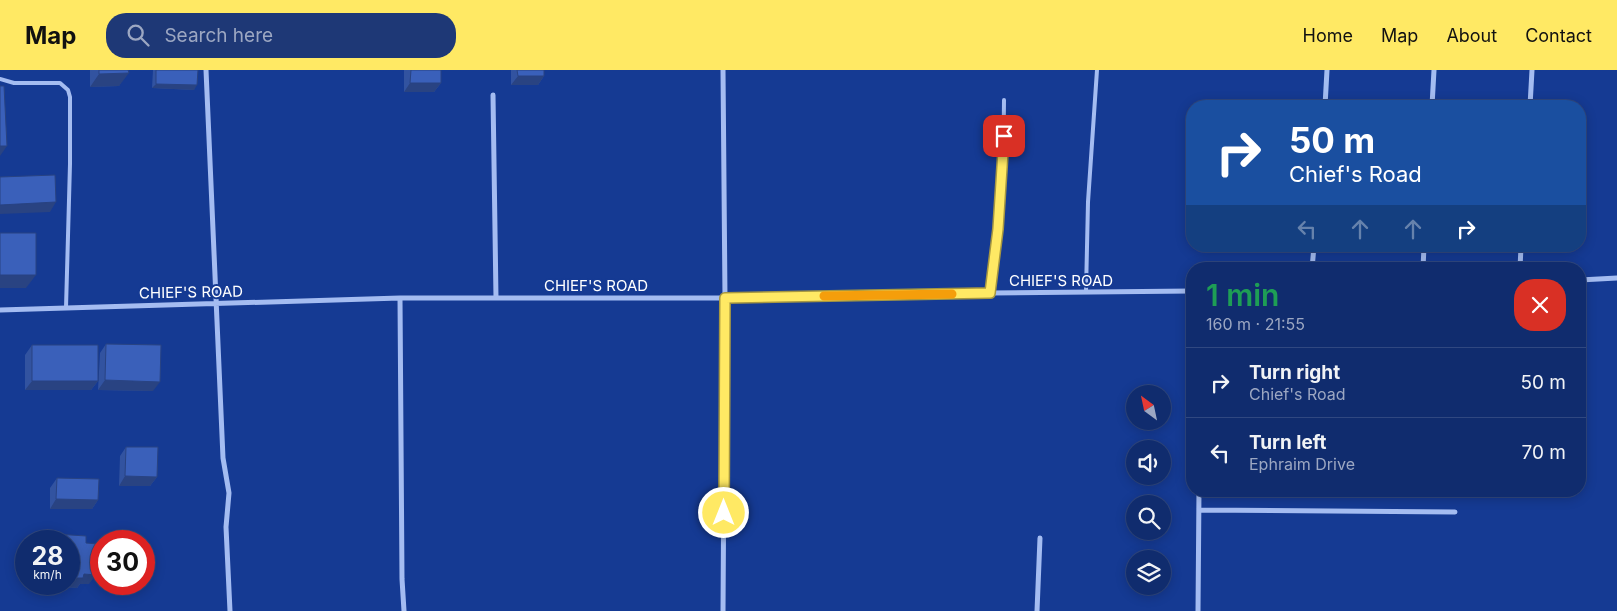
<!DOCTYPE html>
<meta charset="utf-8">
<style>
:root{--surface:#102c6e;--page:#1e3876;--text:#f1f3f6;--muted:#9ca7c2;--line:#304881;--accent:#ffe964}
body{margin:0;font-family:Inter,sans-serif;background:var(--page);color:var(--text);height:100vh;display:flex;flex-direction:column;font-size:19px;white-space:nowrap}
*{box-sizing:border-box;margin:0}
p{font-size:16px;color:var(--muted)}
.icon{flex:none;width:28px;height:28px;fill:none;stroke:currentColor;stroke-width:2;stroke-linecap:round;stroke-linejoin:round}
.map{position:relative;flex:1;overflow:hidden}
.sheet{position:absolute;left:1186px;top:192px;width:400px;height:235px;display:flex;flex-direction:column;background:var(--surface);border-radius:20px;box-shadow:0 2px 12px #0003,0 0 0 1px var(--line)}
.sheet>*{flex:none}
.guide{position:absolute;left:1186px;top:30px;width:400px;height:152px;border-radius:20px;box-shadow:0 2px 12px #0003,0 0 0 1px var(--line);background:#1a4fa0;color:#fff;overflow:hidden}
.needle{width:32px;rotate:327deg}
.buttons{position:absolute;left:1126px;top:315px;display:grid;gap:10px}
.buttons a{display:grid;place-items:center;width:45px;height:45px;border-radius:50%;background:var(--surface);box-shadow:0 2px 12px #0003,0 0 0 1px var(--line);font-size:25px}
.speed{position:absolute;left:15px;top:460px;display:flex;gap:10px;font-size:25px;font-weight:700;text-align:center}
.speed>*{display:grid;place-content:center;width:65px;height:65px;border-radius:50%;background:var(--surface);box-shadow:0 2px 12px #0003,0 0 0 1px var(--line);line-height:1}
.speed small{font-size:12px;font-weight:400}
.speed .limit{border:8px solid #d22;background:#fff;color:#111}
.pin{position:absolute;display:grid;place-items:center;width:42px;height:42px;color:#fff;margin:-21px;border-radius:10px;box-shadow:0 2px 8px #0006}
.me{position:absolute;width:55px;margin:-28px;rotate:0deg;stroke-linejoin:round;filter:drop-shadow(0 0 4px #0008)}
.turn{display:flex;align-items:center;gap:18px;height:105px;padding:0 20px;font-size:22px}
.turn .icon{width:65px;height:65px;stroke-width:2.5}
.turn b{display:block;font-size:35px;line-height:42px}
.lanes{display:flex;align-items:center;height:48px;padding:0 20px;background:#0003;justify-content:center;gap:25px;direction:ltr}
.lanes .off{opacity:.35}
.round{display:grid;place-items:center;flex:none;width:52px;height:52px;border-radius:20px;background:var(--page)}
.summary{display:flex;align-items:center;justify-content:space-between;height:85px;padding:0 20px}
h1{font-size:30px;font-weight:600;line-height:38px;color:#1e9e55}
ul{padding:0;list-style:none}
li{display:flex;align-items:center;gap:15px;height:70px;padding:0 20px;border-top:1px solid var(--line)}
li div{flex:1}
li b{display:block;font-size:19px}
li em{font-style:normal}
header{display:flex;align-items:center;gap:30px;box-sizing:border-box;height:70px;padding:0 25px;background:var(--accent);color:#111}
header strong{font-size:24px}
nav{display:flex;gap:28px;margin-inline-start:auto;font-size:18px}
.search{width:350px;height:45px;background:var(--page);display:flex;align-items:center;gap:12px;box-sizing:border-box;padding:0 18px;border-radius:20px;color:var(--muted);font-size:19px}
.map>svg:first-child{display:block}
</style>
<header>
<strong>Map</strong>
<div class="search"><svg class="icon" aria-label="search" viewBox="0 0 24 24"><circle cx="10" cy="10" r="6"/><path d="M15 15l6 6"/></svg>Search here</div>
<nav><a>Home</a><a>Map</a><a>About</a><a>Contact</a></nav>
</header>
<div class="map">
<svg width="1617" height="541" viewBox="0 0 1617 541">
<rect width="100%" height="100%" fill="#153a93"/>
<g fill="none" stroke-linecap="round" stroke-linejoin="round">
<!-- lane -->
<path stroke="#a4bcf1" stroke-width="4" d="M 0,9 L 14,13 L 60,13 L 68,20 L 70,27 L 70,94 L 66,238
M 1086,222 L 1088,132 L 1097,0
M 991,223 C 997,159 1004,95 1004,30"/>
<!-- street -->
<path stroke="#a4bcf1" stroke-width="5" d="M 206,0 L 223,388 L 229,423 L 226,457 L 230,541
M 723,0 L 725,228 L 723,541
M 493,25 L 496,228
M 1325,36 L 1327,0
M 1432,36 L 1434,0
M 1530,36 L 1532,0
M 1312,199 L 1314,176
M 1423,199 L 1424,176
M 1520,199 L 1521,176
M 1580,210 L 1617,208
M 400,228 L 402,509 L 404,541
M 0,240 L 400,228 L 725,228 L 991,223 L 1192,221
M 1199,440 L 1455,442
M 1037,541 L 1040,468
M 1198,541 L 1199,421"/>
</g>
<!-- wall -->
<path fill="#3253a0" d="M 90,0 L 128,0 L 119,16 L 90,17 Z
M 153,0 L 198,0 L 194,20 L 152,18 Z
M 404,0 L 441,0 L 441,13 L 434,22 L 404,22 Z
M 511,0 L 544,0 L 544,6 L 538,15 L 511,15 Z
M 106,274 L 153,321 L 98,320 L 100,283 Z
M 32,275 L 98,311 L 91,320 L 25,320 L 25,285 Z
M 126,377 L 157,407 L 150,416 L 119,416 L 120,386 Z
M 57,408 L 98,430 L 92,439 L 50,439 L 50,418 Z
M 56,464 L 86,473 L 89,514 L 80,514 L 77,518 L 47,516 L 47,514 L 69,514 L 69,471 L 51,471 Z"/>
<!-- shaded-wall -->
<path fill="#294382" d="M 129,3 L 119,16 L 90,17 L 99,4 Z
M 518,6 L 544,6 L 538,15 L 511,15 Z
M 410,13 L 441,13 L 434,22 L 404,22 Z
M 156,14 L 197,15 L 194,20 L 152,18 Z
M 0,76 L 7,76 L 0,86 Z
M 56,132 L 50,142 L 0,144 L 0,135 Z
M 0,205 L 36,205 L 26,218 L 0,218 Z
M 105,310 L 160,312 L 153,321 L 98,320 Z
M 32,311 L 98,311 L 91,320 L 25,320 Z
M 125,406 L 157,407 L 150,416 L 119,416 Z
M 56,429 L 98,430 L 92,439 L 50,439 Z
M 84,504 L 96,505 L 89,514 L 80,514 L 77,518 L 47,516 L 49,514 L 69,514 L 69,508 Z"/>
<!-- building -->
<path fill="#3a60ba" stroke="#294382" d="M 99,0 L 128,0 L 129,3 L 99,4 Z
M 156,0 L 198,0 L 197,15 L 156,14 Z
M 411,0 L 441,0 L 441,13 L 410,13 Z
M 517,0 L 544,0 L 544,6 L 518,6 Z
M 0,16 L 4,16 L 7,76 L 0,76 Z
M 55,105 L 56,132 L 0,135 L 0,107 Z
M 0,163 L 36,163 L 36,205 L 0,205 Z
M 106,274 L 161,275 L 160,312 L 105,310 Z
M 32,275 L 98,275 L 98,311 L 32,311 Z
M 126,377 L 158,377 L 157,407 L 125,406 Z
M 57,408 L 99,409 L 98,430 L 56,429 Z
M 56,464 L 86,466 L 86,473 L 98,474 L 96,505 L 84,504 L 83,508 L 69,508 L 69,471 L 56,471 Z"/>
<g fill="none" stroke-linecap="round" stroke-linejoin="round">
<defs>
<path id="route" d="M 724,443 L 725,228 L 990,223 L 998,159 L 1004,66"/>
</defs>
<!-- route casing -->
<use href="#route" stroke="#a69741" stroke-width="12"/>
<!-- route -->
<use href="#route" stroke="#ffe964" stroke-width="9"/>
<!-- slow -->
<path stroke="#f59e0b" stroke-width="9" d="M 824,226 L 952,224"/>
</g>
<g text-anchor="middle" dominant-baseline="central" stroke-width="4" stroke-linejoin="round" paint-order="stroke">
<!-- street labels -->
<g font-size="15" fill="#fff" stroke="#153a93">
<text x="1061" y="210">CHIEF'S ROAD</text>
<text x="596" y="215">CHIEF'S ROAD</text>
<text transform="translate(191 222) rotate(-1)">CHIEF'S ROAD</text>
</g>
</g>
</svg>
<div class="buttons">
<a><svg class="needle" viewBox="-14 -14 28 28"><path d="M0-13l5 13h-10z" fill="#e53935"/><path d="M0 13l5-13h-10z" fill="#9ca7c2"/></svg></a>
<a><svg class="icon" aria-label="sound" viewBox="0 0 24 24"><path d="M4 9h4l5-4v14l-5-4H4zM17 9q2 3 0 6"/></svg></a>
<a><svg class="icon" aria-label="search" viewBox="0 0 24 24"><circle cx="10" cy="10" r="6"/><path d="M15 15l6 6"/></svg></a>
<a><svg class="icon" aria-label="layers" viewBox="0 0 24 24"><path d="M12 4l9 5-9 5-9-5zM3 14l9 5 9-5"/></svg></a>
</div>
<div class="speed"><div>28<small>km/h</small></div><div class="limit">30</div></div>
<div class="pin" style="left:1004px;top:66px;background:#d93025"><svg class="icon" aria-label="arrive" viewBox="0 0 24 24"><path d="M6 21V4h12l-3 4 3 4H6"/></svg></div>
<svg class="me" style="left:724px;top:443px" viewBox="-20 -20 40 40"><circle r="17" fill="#ffe964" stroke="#fff" stroke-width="3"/><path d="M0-11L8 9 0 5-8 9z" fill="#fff"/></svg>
<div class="guide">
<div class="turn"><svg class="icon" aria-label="right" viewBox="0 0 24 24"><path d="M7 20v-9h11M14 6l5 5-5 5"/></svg><div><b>50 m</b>Chief's Road</div></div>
<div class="lanes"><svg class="icon off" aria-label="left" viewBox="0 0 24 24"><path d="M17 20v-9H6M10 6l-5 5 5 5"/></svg><svg class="icon off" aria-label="ahead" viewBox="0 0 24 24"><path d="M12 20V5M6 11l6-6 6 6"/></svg><svg class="icon off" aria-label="ahead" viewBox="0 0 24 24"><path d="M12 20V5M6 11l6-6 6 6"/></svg><svg class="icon" aria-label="right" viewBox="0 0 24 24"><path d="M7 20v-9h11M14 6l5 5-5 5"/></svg></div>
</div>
<section class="sheet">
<div class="summary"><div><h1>1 min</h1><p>160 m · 21:55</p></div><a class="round" style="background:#d93025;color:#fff"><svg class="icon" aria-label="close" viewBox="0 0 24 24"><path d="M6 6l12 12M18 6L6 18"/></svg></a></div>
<ul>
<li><svg class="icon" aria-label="right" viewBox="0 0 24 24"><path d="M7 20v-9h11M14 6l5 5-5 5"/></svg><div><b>Turn right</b><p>Chief's Road</p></div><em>50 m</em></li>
<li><svg class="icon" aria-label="left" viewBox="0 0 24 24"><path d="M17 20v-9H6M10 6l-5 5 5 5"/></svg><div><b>Turn left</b><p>Ephraim Drive</p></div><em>70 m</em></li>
</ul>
</section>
</div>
